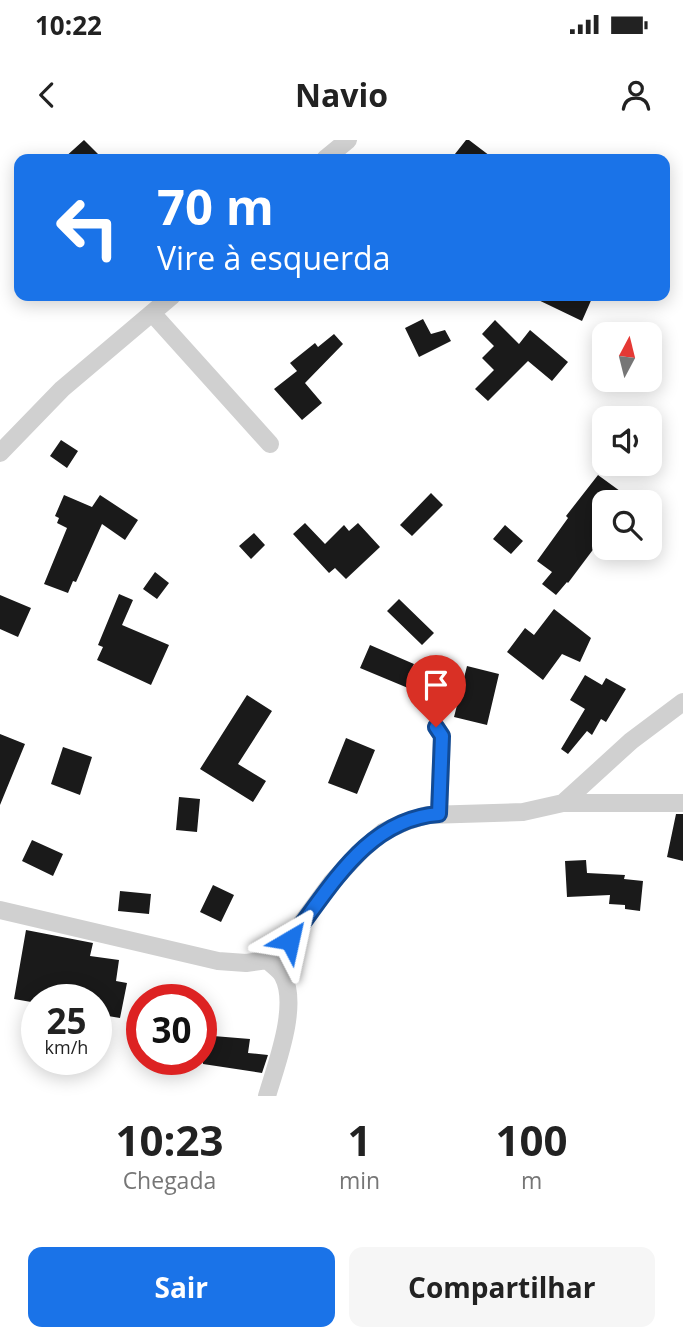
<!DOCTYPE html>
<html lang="pt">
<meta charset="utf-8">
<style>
:root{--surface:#fff;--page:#f6f6f6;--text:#222;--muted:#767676;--accent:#1a73e8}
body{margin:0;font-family:"Open Sans",sans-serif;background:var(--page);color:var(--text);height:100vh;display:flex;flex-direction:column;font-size:26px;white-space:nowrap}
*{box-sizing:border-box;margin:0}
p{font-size:23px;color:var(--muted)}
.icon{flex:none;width:38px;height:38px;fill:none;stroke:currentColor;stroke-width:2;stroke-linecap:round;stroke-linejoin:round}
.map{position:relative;height:956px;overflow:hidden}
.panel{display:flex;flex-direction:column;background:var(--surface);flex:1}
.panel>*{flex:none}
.guide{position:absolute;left:14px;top:14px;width:656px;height:147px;border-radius:14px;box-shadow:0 4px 18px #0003;background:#1a73e8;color:#fff;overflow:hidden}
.needle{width:46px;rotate:7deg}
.controls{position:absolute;left:592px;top:182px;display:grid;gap:14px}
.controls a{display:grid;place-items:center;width:70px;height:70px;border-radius:14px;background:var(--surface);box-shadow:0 4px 18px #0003;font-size:35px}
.speed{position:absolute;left:21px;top:844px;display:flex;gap:14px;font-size:35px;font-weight:700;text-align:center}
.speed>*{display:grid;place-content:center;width:91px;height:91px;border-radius:50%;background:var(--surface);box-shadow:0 4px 18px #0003;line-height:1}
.speed small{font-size:18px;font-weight:400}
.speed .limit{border:10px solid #d22;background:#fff;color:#111}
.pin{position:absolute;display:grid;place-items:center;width:60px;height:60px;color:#fff;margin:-72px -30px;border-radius:50% 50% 50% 0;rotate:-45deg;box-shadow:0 0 7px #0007}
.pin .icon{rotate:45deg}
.me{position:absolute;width:77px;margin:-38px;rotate:36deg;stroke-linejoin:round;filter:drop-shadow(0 0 5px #0008)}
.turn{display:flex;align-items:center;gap:24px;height:147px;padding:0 28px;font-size:32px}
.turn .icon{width:91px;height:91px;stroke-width:2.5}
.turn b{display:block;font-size:49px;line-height:60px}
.eta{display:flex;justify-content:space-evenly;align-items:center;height:119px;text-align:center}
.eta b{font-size:42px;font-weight:700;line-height:49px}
.primary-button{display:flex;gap:14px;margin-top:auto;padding:14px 28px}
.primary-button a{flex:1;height:80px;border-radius:14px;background:var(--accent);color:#fff;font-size:28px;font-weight:700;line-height:80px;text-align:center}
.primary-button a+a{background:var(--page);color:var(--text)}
.status{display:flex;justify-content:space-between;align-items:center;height:49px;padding:0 35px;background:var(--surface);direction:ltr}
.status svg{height:19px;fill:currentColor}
header{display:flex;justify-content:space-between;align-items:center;height:91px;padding:0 28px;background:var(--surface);font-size:32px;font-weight:700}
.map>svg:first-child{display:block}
</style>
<div class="status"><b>10:22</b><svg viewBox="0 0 49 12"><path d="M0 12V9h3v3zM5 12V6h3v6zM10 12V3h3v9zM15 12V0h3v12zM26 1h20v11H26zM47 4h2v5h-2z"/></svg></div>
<header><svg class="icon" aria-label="back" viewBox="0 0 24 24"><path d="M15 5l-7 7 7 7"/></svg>Navio<svg class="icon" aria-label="person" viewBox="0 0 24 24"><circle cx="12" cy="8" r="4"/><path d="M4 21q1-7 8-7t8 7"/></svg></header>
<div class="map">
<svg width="683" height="956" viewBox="0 0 683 956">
<rect width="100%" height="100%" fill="#fff"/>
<!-- building -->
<path fill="#1a1a1a" d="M 84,0 L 103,19 L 63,19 Z
M 466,0 L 469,0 L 494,19 L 451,19 Z
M 530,156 L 593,156 L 582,181 Z
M 423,179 L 431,194 L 445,190 L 451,201 L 419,217 L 405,188 Z
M 495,180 L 519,204 L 530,190 L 568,222 L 552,241 L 528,221 L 488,261 L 475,249 L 494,230 L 482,218 L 494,206 L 482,194 Z
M 334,194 L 343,204 L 305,243 L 322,263 L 302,280 L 274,249 L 297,231 L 290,223 L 315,203 L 318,207 Z
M 61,300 L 78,311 L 67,328 L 50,316 Z
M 598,335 L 635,362 L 604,362 L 604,395 L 568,443 L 567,442 L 556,455 L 542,444 L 552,432 L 537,421 L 568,378 L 566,376 Z
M 431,353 L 443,365 L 412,396 L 400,385 Z
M 64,355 L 92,367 L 100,355 L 138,380 L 125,400 L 102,384 L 76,442 L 73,441 L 68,453 L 44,444 L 67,388 L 57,383 L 59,378 L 55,376 Z
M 305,383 L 325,404 L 344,385 L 349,391 L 358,383 L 380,407 L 346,439 L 335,428 L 329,433 L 293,394 Z
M 505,385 L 523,401 L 511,414 L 493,399 Z
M 254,393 L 265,405 L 251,419 L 239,406 Z
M 155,432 L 169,443 L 157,459 L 143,449 Z
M 119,454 L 133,460 L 122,485 L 169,505 L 151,545 L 97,520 L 103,507 L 98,505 Z
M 0,455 L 31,468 L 18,497 L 0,489 Z
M 399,459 L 434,493 L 422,505 L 387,471 Z
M 554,469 L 591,498 L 580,522 L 562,514 L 543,540 L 507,512 L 525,488 L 534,495 Z
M 370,505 L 414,524 L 412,528 L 416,529 L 408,548 L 360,528 Z
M 467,526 L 499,534 L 487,585 L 454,577 Z
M 585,535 L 602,545 L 606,538 L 626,549 L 606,582 L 601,579 L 592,595 L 587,591 L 568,614 L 561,609 L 585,569 L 570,560 Z
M 247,555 L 272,571 L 238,624 L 266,641 L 253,662 L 200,629 Z
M 0,594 L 25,604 L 0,665 Z
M 346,598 L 375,610 L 357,654 L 328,643 Z
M 63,607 L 92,617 L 80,655 L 51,644 Z
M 179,657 L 200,659 L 197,692 L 176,690 Z
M 676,674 L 683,674 L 683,721 L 667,717 Z
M 32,700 L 63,714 L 53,736 L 22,721 Z
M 586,720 L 587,733 L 625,735 L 624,739 L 643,741 L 640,771 L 625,769 L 625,765 L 609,764 L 610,755 L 567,757 L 565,721 Z
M 213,745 L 234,755 L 221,782 L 200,772 Z
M 120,751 L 151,754 L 149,774 L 118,771 Z
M 26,790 L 93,803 L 90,816 L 119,820 L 116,841 L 127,843 L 120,878 L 96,874 L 96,859 L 37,859 L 37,863 L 14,859 Z
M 201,895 L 250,899 L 248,913 L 268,915 L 262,933 L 203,924 Z"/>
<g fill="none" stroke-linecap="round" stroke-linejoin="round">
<!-- street -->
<path stroke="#d0d0d0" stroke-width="18" d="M 325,19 L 348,0
M 152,173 L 270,304
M 0,313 L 62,249 L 172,156
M 436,587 L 442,596 L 439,674
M 563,663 L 631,601 L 683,562
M 0,770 L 218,821 L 246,823 L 267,820 L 280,812 L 331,743 L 361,711 L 383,692 L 405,682 L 427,675 L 523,672 L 563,663 L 683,663
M 267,956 C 276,925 299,866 283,836 C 280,830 272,825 267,820"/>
</g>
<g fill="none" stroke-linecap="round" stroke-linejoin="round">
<defs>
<path id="route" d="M 290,800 C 330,749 366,679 439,674 L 442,596 L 436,587"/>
</defs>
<!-- route casing -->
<use href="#route" stroke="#114b97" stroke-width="18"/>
<!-- route -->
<use href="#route" stroke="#1a73e8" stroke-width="12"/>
</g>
</svg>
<div class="controls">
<a><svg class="needle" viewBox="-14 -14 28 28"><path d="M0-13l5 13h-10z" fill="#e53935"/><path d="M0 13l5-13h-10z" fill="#767676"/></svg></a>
<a><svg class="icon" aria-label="sound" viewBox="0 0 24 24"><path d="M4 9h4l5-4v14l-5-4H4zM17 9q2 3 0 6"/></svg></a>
<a><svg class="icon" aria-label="search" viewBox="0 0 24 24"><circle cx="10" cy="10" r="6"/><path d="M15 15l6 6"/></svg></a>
</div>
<div class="speed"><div>25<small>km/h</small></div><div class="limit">30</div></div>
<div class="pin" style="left:436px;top:587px;background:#d93025"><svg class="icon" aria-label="arrive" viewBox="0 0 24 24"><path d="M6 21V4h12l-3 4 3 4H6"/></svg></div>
<svg class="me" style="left:290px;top:800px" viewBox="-20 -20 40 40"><path d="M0-17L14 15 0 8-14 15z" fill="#1a73e8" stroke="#fff" stroke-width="4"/></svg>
<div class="guide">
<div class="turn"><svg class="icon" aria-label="left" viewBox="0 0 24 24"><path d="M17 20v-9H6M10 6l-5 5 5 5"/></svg><div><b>70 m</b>Vire à esquerda</div></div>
</div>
</div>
<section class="panel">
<div class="eta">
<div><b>10:23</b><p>Chegada</p></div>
<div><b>1</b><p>min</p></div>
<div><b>100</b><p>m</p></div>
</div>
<div class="primary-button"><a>Sair</a><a>Compartilhar</a></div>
</section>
